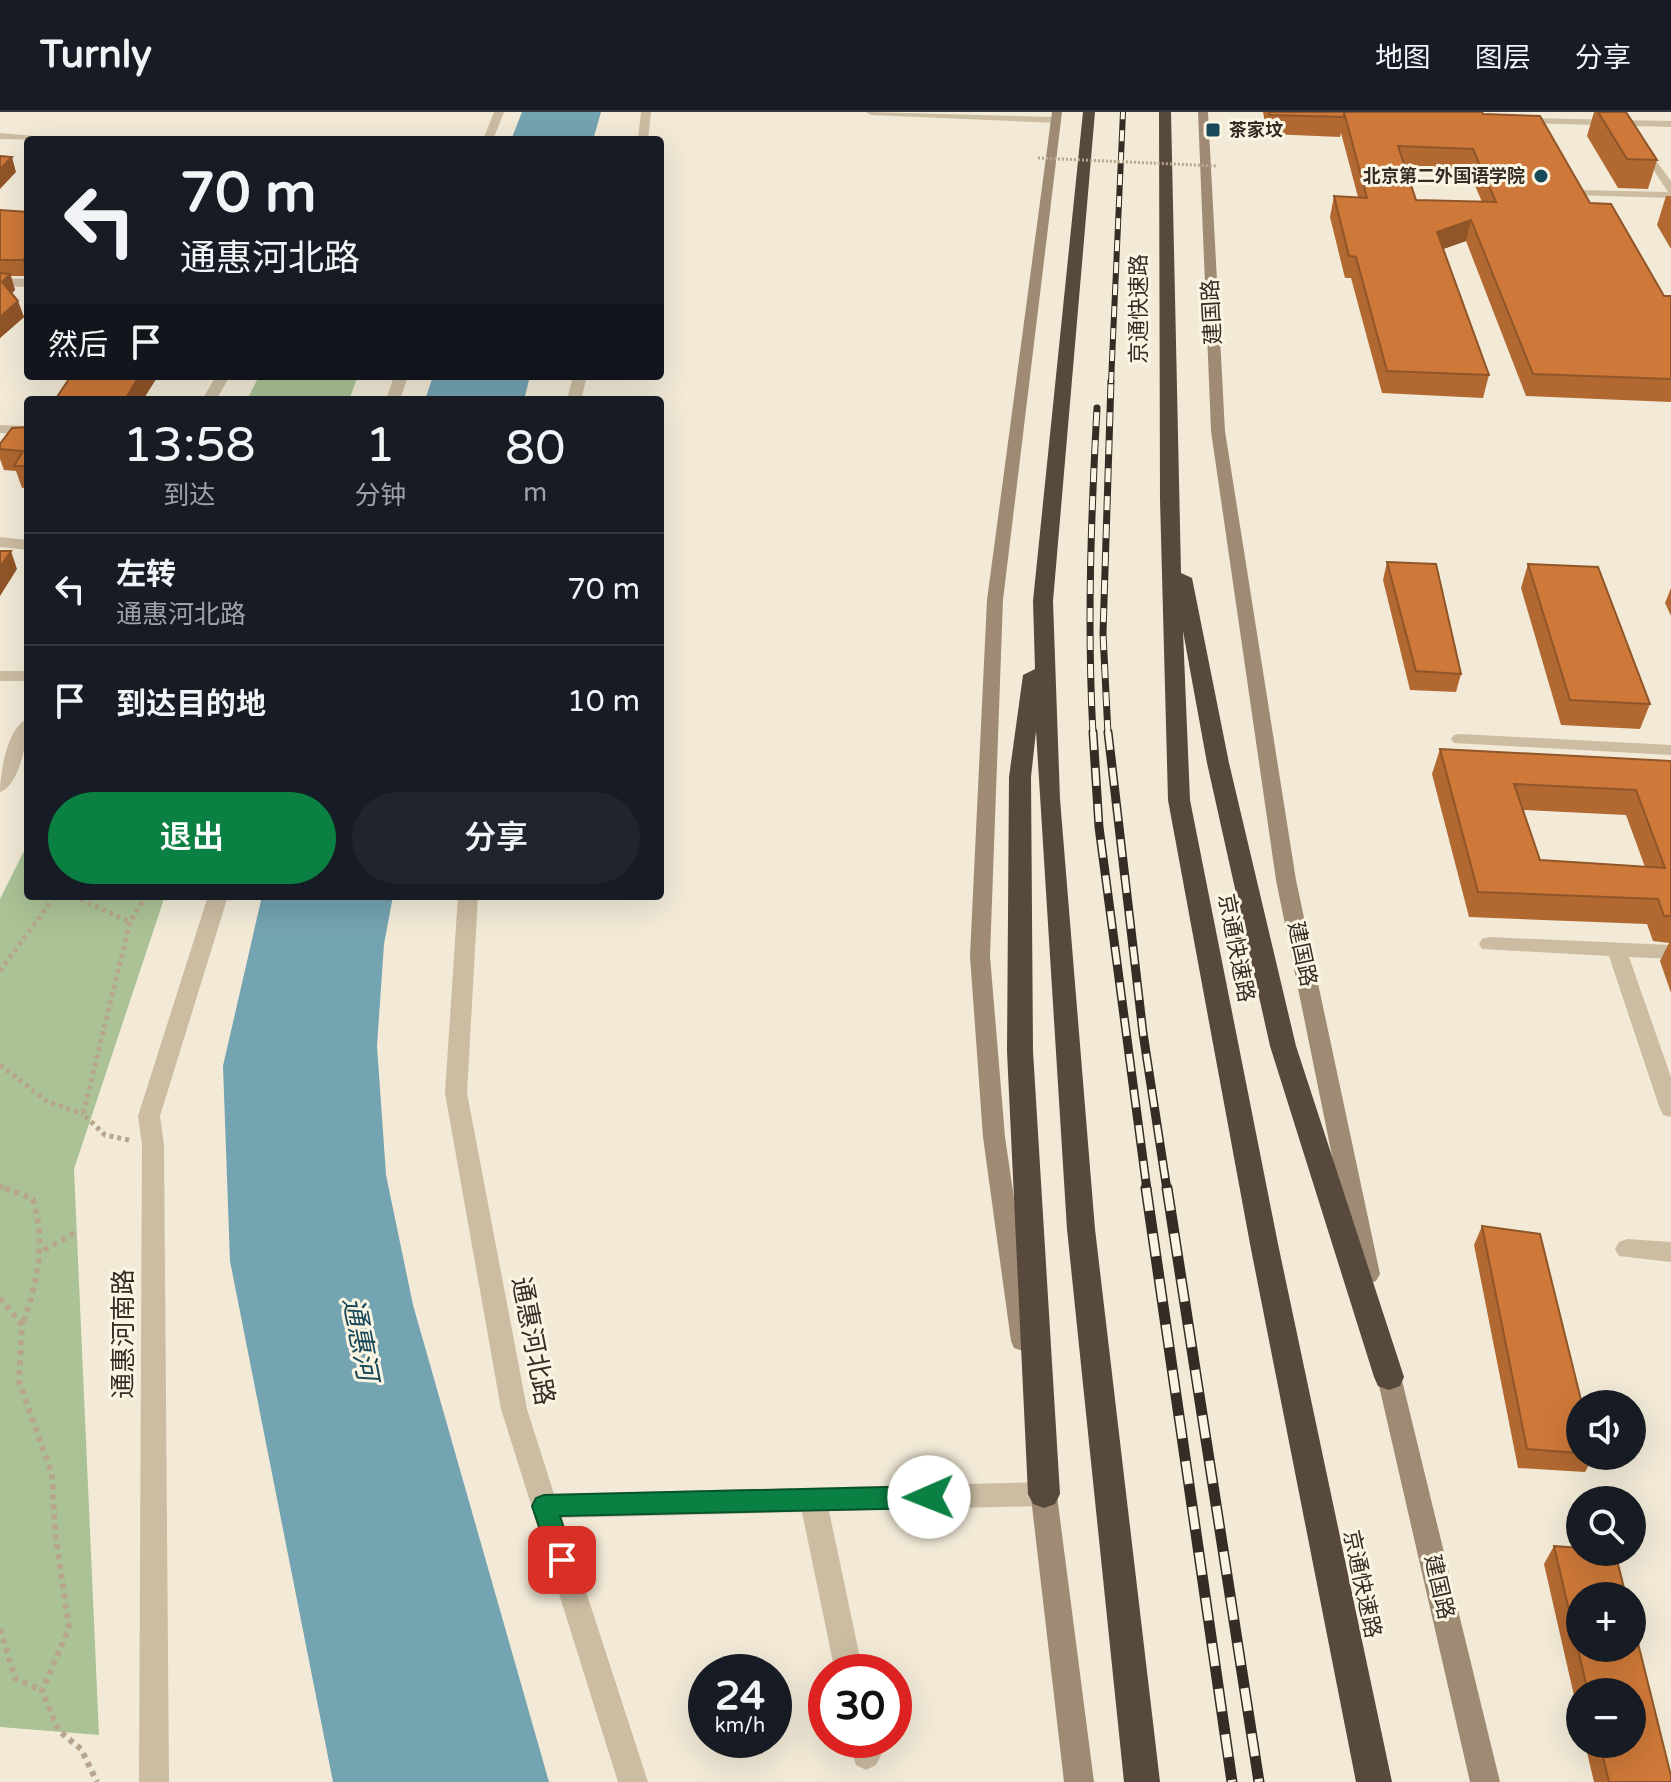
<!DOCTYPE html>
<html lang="zh">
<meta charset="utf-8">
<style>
:root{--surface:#171b24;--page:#20242c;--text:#f1f3f6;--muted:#9ea1a6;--line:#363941;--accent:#0b8043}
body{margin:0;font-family:"Varela Round","Noto Sans SC",sans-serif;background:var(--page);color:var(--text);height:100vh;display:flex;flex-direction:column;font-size:30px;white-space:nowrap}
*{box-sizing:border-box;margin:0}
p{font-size:26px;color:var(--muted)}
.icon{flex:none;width:44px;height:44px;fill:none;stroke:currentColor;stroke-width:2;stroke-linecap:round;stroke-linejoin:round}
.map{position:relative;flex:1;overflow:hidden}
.panel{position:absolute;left:24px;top:284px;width:640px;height:504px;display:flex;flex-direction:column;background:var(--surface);border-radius:8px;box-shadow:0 8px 32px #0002}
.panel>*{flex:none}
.hud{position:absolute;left:24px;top:24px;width:640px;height:244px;border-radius:8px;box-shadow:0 8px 32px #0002;background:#171b24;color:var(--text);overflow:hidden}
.fabs{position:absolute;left:1566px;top:1278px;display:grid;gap:16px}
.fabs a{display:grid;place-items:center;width:80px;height:80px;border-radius:50%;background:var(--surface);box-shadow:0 8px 32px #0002;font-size:40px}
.speed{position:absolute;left:688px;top:1542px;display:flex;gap:16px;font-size:40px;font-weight:700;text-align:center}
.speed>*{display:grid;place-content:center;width:104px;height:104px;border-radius:50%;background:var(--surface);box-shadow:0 8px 32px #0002;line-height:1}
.speed small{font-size:20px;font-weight:400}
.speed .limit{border:12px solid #d22;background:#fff;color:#111}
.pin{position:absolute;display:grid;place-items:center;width:68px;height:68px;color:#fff;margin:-34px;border-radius:16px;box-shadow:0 4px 12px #0006}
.me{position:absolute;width:88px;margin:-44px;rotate:269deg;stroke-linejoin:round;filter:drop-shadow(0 0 6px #0008)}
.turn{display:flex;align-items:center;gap:28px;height:168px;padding:0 24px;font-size:36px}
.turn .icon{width:104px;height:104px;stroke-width:2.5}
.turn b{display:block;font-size:56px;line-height:68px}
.then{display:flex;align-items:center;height:76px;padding:0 24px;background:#0003;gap:16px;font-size:30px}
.eta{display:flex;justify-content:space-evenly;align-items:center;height:136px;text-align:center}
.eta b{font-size:48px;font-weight:600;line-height:56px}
.action{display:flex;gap:16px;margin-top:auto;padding:16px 24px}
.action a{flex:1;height:92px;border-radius:48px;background:var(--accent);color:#fff;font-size:32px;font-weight:600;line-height:92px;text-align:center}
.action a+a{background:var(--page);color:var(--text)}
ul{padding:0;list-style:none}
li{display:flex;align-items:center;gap:24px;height:112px;padding:0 24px;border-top:2px solid var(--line)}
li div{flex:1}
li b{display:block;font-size:30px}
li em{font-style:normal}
header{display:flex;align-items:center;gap:48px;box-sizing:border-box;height:112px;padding:0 40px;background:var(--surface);border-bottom:2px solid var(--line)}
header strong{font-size:38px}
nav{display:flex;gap:44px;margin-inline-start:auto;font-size:28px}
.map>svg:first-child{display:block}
</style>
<header>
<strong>Turnly</strong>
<nav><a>地图</a><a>图层</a><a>分享</a></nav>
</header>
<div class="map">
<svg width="1671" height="1670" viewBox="0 0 1671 1670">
<rect width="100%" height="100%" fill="#f2ead7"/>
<!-- green -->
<path fill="#abc296" d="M 259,264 L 358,264 L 349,288 L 247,288 Z
M 28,731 L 28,784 L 165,784 L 74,1057 L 99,1623 L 0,1615 L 0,787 Z"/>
<!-- water -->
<path fill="#74a3b1" d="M 522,0 L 601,0 L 593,28 L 511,28 Z
M 433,264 L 530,264 L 524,288 L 425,288 Z
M 262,784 L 393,784 L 384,832 L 377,934 L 386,1063 L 413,1193 L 549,1670 L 333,1670 L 230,1149 L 223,954 Z"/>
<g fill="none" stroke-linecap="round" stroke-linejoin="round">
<!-- path-far1 -->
<path stroke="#b7a68d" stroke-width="5" stroke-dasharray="4 4" stroke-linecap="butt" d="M 73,784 L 130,810
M 0,859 L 55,784
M 0,953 L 48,990 L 83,1002
M 129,1028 L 105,1023 L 83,1002 L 130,810 L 146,784
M 0,1074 L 10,1078"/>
<!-- path -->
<path stroke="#b7a68d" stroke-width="6" stroke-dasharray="5 5" stroke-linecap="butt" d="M 5,1076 L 33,1087 C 46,1133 38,1167 23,1212
M 44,1138 L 77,1119
M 0,1186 L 22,1213 L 19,1269 L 52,1362 L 55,1419 L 69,1516 L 42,1579 L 59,1619 L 81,1637 L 97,1670
M 0,1517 L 15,1566 L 42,1579"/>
<!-- service -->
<path fill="#cbbca2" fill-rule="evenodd" d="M 1521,6 L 1671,9 L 1671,15 L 1524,11 L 1520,8 Z"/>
<!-- minor -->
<path fill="#cbbca2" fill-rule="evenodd" d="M 494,0 L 504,0 L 493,28 L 483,28 Z
M 641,0 L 651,0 L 648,28 L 638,28 Z
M 866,0 L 1056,5 L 1061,8 L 1056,11 L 871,3 Z
M 0,21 L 45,25 L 50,28 L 0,27 Z
M 1640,27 L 1671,69 L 1671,86 L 1572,83 L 1562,62 L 1570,62 L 1580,78 L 1668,80 L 1635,30 Z
M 0,166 L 28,167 L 28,175 L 0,174 Z
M 216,264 L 230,264 L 216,288 L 202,288 Z
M 394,264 L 408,264 L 400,288 L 386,288 Z
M 573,264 L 587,264 L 581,288 L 567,288 Z
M 0,313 L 28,314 L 28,322 L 0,321 Z
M 0,425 L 28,428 L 28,438 L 0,435 Z
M 0,559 L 28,559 L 28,569 L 0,569 Z
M 28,607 C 28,625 20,674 0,680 C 0,661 8,613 28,607 Z
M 1460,622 L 1671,633 L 1671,643 L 1454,631 L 1451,627 L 1454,623 Z
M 208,784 L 228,784 L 160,1004 L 164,1033 L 169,1670 L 139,1670 L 142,1033 L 138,1004 Z
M 458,784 L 478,784 L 467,981 L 527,1297 L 554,1382 L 1044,1370 L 1053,1374 L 1057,1382 L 1053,1390 L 1044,1394 L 829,1399 L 863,1560 L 835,1560 L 802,1400 L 562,1406 L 648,1670 L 618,1670 L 501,1297 L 445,981 Z
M 1489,825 L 1671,833 L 1671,847 L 1629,845 L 1671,965 L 1671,1005 L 1663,1003 L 1660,997 L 1609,844 L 1482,837 L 1479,832 L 1482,827 Z
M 1627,1127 L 1671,1130 L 1671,1150 L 1619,1144 L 1615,1137 L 1619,1130 Z
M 848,1628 L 878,1628 L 881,1643 L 876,1653 L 866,1658 L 856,1653 Z"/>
<!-- secondary -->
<path fill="#9f8b74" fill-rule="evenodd" d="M 1052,0 L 1062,0 L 1003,488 L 990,844 L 1005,1025 L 1035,1229 L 1032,1236 L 1023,1239 L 1014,1236 L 1011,1229 L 983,1025 L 970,844 L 987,488 Z
M 1198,0 L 1208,0 L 1225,319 L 1296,768 L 1380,1162 L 1376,1169 L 1368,1172 L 1360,1169 L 1356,1162 L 1276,768 L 1211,319 Z
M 1386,1241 L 1395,1244 L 1398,1252 L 1500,1670 L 1470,1670 L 1374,1252 L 1377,1244 Z
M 1042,1356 L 1051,1360 L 1055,1368 L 1094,1670 L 1064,1670 L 1029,1368 L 1033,1360 Z"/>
<!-- motorway -->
<path fill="#57493c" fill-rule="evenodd" d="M 1083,0 L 1095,0 L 1053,489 L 1060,687 L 1095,1117 L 1160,1670 L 1124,1670 L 1067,1117 L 1036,619 L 1031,665 L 1033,939 L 1060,1382 L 1055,1392 L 1044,1396 L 1033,1392 L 1028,1382 L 1007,939 L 1009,665 L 1023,563 L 1035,557 L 1033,489 Z
M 1159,0 L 1171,0 L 1181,461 L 1192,466 L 1229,651 L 1296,934 L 1404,1265 L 1400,1274 L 1389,1278 L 1378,1274 L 1374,1265 L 1270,934 L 1207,651 L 1183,519 L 1190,688 L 1278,1132 L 1392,1670 L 1356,1670 L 1250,1132 L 1168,688 L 1160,387 Z"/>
<defs>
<path id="rail-far3" d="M 1111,271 L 1123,0"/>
<path id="rail-far2" d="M 1093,622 C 1087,513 1091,405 1097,296
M 1108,622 L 1103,522 L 1111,269"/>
<path id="rail-far1" d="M 1093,620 L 1099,715 L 1147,1078
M 1108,620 L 1143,921 L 1167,1078"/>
<path id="rail" d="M 1146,1076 L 1232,1670
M 1167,1076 L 1259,1670"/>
</defs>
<!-- rail-far3 casing -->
<use href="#rail-far3" stroke="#352d25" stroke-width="6"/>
<!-- rail-far2 casing -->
<use href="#rail-far2" stroke="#352d25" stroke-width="7"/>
<!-- rail-far1 casing -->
<use href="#rail-far1" stroke="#352d25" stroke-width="9"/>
<!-- rail casing -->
<use href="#rail" stroke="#352d25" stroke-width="11"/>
<!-- rail-far3 -->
<use href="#rail-far3" stroke="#faf4e3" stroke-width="4" stroke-dasharray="11" stroke-linecap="butt"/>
<!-- rail-far2 -->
<use href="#rail-far2" stroke="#faf4e3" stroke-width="5" stroke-dasharray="14" stroke-linecap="butt"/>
<!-- rail-far1 -->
<use href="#rail-far1" stroke="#faf4e3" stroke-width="6" stroke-dasharray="18" stroke-linecap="butt"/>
<!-- rail -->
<use href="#rail" stroke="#faf4e3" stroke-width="8" stroke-dasharray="23" stroke-linecap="butt"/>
<!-- path-bridge -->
<path stroke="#b7a68d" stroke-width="3" stroke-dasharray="2 2" stroke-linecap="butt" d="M 1038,46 L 1217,54"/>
</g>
<!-- wall -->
<path fill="#b16831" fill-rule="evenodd" d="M 1263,0 L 1482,0 L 1590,91 L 1664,184 L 1671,184 L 1671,290 L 1526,284 L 1466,129 L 1443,137 L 1489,263 L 1483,286 L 1382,281 L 1351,166 L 1345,166 L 1330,105 L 1334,84 L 1358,85 L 1341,21 L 1340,25 L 1267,22 ZM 1405,55 L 1468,57 L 1482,90 L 1416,88 Z
M 1594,0 L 1626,0 L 1657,48 L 1648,77 L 1618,76 L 1587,24 Z
M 1666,84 L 1671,84 L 1671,137 L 1657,113 Z
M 0,98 L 28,100 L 28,164 L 11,164 L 15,178 L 12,181 L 24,205 L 0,226 Z
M 28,315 L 28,375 L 22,376 L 16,359 L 4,358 L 0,347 L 0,332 Z
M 1387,450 L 1461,562 L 1456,580 L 1410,578 L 1383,468 Z
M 1528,452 L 1650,592 L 1640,617 L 1561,613 L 1521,476 Z
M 1671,476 L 1671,504 L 1665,491 Z
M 1440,637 L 1671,649 L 1671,881 L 1660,849 L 1669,831 L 1653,829 L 1647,812 L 1469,805 L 1432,662 ZM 1523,698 L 1626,703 L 1645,755 L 1540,748 Z
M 1482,1114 L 1580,1292 L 1580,1344 L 1594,1344 L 1585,1360 L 1518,1356 L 1474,1133 Z
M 1554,1434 L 1580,1436 L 1580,1440 L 1615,1440 L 1626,1484 L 1580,1484 L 1580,1536 L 1632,1536 L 1632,1507 L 1671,1664 L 1671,1670 L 1594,1670 L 1585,1632 L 1632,1632 L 1632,1580 L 1580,1580 L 1580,1610 L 1544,1452 Z"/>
<!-- shaded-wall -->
<path fill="#905528" d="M 12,45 L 16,60 L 0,77 L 0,57 Z
M 1471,108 L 1466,129 L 1432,141 L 1437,120 Z
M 28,142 L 28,164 L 23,148 Z
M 10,162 L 15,178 L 7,186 L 2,170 Z
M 18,189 L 24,205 L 0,226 L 0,205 Z
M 139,264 L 158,264 L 143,288 L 125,288 Z
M 11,439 L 17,457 L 0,484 L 0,455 Z"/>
<!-- building -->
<path fill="#ce7939" stroke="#905528" stroke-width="2" fill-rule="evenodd" d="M 1269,0 L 1344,0 L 1344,5 L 1270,3 Z
M 1344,0 L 1482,0 L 1483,2 L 1540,4 L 1590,91 L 1611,92 L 1664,184 L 1671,184 L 1671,267 L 1533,262 L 1471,108 L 1437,120 L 1489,263 L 1387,259 L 1356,145 L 1349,144 L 1334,84 L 1367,86 ZM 1398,34 L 1473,37 L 1496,90 L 1416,88 Z
M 1598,0 L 1626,0 L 1657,48 L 1627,47 Z
M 0,44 L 12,45 L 0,57 Z
M 0,98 L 28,100 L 28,142 L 23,148 L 0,148 Z
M 0,161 L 10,162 L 2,170 L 18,189 L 0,205 Z
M 71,264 L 139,264 L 125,288 L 55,288 Z
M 28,315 L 28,354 L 14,354 L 23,339 L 0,337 L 0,332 L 12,316 Z
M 0,439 L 11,439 L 0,455 Z
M 1387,450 L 1436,452 L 1461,562 L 1416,559 Z
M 1528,452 L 1598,455 L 1650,592 L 1570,588 Z
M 1440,637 L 1671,649 L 1671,804 L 1664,804 L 1658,787 L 1478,780 ZM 1514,672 L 1636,678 L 1665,756 L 1540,748 Z
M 1482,1114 L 1540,1122 L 1582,1292 L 1580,1292 L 1580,1341 L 1527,1337 Z
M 1554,1434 L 1580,1436 L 1580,1440 L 1615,1440 L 1626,1484 L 1580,1484 L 1580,1536 L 1632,1536 L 1632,1507 L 1671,1664 L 1671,1670 L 1609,1670 L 1600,1632 L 1632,1632 L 1632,1580 L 1588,1580 Z"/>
<!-- route -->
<path fill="#0b8043" stroke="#07532c" stroke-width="2" d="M 929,1374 L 937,1377 L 941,1385 L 937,1393 L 929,1396 L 560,1404 L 574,1448 L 570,1457 L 562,1460 L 553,1457 L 532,1394 L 536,1386 L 544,1383 Z"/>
<!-- markers -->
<g fill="#184959" stroke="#faf4e3" stroke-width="3">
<rect x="1205" y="10" width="16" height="16" rx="4"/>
<circle cx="1541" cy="64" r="8"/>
</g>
<g text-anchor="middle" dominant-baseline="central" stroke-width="6" stroke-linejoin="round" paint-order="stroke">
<!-- far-poi labels -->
<g font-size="18" font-weight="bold" fill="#352d25" stroke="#faf4e3" text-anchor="start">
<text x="1229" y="18">茶家坟</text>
<text x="1525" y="64" text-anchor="end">北京第二外国语学院</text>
</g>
<!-- street labels -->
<g font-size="22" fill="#352d25" stroke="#faf4e3">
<text transform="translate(1139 197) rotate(-90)">京通快速路</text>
<text transform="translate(1212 200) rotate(-93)">建国路</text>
<text transform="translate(1236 836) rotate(79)">京通快速路</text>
<text transform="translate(1302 842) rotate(78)">建国路</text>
<text transform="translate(1362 1472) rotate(78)">京通快速路</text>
<text transform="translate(1439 1475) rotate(77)">建国路</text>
</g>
<!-- near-street labels -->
<g font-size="26" fill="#352d25" stroke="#faf4e3">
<text transform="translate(123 1222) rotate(-90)">通惠河南路</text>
<text transform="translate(533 1229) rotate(79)">通惠河北路</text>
</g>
<!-- near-water labels -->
<g font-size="28" font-style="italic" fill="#184959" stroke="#faf4e3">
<text transform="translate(360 1227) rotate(79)">通惠河</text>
</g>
</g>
</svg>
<div class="fabs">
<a><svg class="icon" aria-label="sound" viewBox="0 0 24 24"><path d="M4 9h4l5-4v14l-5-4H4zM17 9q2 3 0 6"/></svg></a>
<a><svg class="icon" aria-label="search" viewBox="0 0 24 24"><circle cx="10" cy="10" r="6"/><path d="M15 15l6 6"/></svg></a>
<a>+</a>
<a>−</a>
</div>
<div class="speed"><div>24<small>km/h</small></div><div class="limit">30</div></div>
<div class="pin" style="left:562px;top:1448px;background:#d93025"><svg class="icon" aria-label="arrive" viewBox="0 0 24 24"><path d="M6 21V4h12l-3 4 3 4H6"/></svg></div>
<svg class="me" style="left:929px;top:1385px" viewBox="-20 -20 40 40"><circle r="19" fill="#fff"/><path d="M0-13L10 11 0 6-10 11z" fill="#0b8043"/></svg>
<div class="hud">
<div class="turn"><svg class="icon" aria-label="left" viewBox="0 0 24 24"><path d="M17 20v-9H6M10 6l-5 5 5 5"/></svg><div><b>70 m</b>通惠河北路</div></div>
<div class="then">然后<svg class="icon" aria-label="arrive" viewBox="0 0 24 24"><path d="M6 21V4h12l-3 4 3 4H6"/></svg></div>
</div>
<section class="panel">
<div class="eta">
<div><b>13:58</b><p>到达</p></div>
<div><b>1</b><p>分钟</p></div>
<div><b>80</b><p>m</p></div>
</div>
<ul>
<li><svg class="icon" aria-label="left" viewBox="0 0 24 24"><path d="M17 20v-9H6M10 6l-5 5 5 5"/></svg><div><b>左转</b><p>通惠河北路</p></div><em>70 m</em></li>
<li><svg class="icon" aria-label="arrive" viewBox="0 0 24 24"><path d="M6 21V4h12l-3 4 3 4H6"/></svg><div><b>到达目的地</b></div><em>10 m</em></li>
</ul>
<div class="action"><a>退出</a><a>分享</a></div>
</section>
</div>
